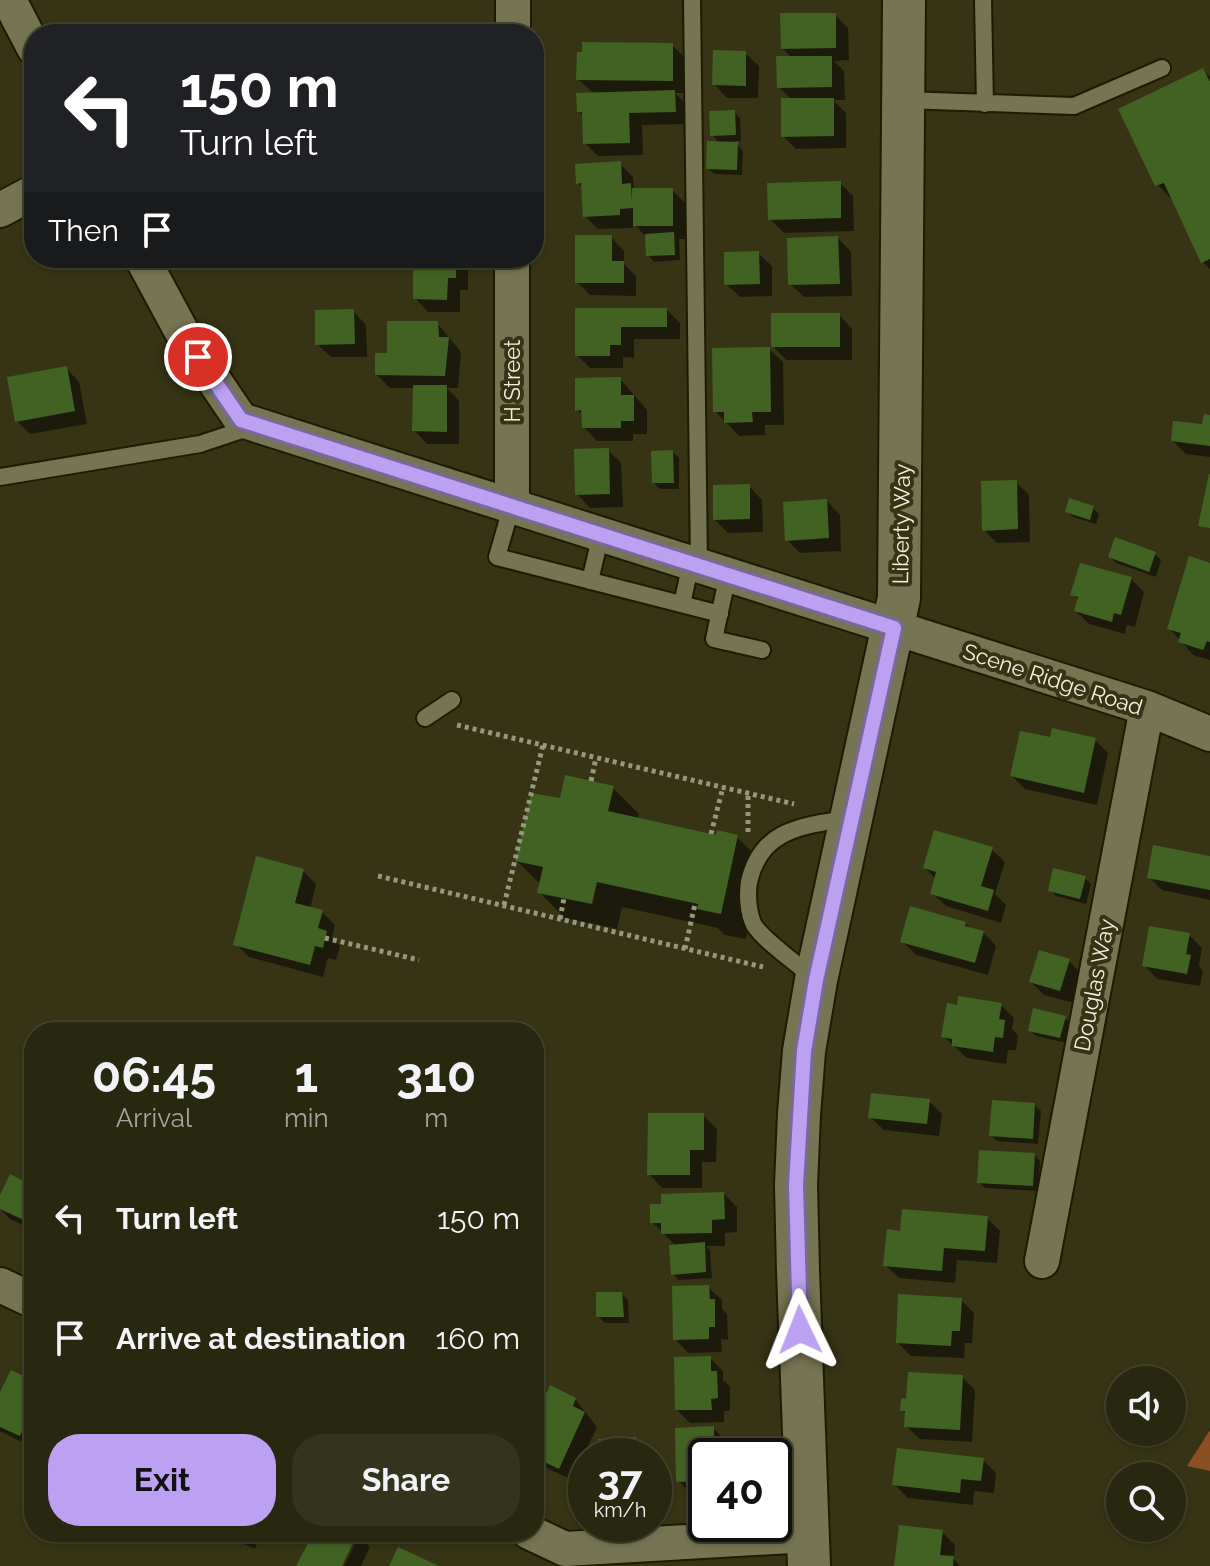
<!DOCTYPE html>
<style>
:root{--surface:#282710;--page:#34331e;--text:#f1f3f6;--muted:#a5a59f;--line:#444430;--accent:#bca0f2}
body{margin:0;font-family:Raleway,sans-serif;background:var(--page);color:var(--text);height:100vh;display:flex;flex-direction:column;font-size:30px;white-space:nowrap}
*{box-sizing:border-box;margin:0}
p{font-size:26px;color:var(--muted)}
.icon{flex:none;width:44px;height:44px;fill:none;stroke:currentColor;stroke-width:2;stroke-linecap:round;stroke-linejoin:round}
.map{position:relative;flex:1;overflow:hidden}
.panel{position:absolute;left:24px;top:1022px;width:520px;height:520px;display:flex;flex-direction:column;background:var(--surface);border-radius:32px;box-shadow:0 2px 6px #0004,0 0 0 2px var(--line)}
.panel>*{flex:none}
.top-card{position:absolute;left:24px;top:24px;width:520px;height:244px;border-radius:32px;box-shadow:0 2px 6px #0004,0 0 0 2px var(--line);background:#202124;color:#fff;overflow:hidden}
.fabs{position:absolute;left:1106px;top:1366px;display:grid;gap:16px}
.fabs a{display:grid;place-items:center;width:80px;height:80px;border-radius:50%;background:var(--surface);box-shadow:0 2px 6px #0004,0 0 0 2px var(--line);font-size:40px}
.speed{position:absolute;left:568px;top:1438px;display:flex;gap:16px;font-size:40px;font-weight:700;text-align:center}
.speed>*{display:grid;place-content:center;width:104px;height:104px;border-radius:50%;background:var(--surface);box-shadow:0 2px 6px #0004,0 0 0 2px var(--line);line-height:1}
.speed small{font-size:20px;font-weight:400}
.speed .limit{border:4px solid #111;border-radius:12px;background:#fff;color:#111}
.pin{position:absolute;display:grid;place-items:center;width:68px;height:68px;color:#fff;margin:-34px;border:4px solid #fff;border-radius:50%;box-shadow:0 2px 8px #0007}
.me{position:absolute;width:88px;margin:-44px;rotate:358deg;stroke-linejoin:round;filter:drop-shadow(0 0 6px #0008)}
.turn{display:flex;align-items:center;gap:28px;height:168px;padding:0 24px;font-size:36px}
.turn .icon{width:104px;height:104px;stroke-width:2.5}
.turn b{display:block;font-size:56px;line-height:68px}
.then{display:flex;align-items:center;height:76px;padding:0 24px;background:#0003;gap:16px;font-size:30px}
.eta{display:flex;justify-content:space-evenly;align-items:center;height:136px;text-align:center}
.eta b{font-size:48px;font-weight:700;line-height:56px}
.action{display:flex;gap:16px;margin-top:auto;padding:16px 24px}
.action a{flex:1;height:92px;border-radius:32px;background:var(--accent);color:#111;font-size:32px;font-weight:700;line-height:92px;text-align:center}
.action a+a{background:var(--page);color:var(--text)}
ul{padding:0;list-style:none}
li{display:flex;align-items:center;gap:24px;height:120px;padding:0 24px}
li div{flex:1}
li b{display:block;font-size:30px}
li em{font-style:normal}
.map>svg:first-child{display:block}
</style>
<div class="map">
<svg width="1210" height="1566" viewBox="0 0 1210 1566">
<rect width="100%" height="100%" fill="#363415"/>
<!-- forest -->
<path fill="#8a5024" d="M 1210,1430 L 1210,1471 L 1187,1466 Z"/>
<!-- shadow -->
<path fill="#0007" d="M 835,15 L 848,28 L 849,60 L 834,61 L 844,71 L 845,100 L 833,100 L 846,113 L 846,148 L 796,149 L 783,136 L 792,100 L 779,87 L 792,58 L 782,48 Z
M 672,45 L 686,59 L 685,93 L 675,93 L 688,106 L 688,124 L 642,125 L 643,155 L 598,156 L 585,143 L 584,117 L 579,111 L 594,94 L 578,79 Z
M 745,53 L 759,66 L 758,98 L 727,98 L 714,84 Z
M 1203,70 L 1210,77 L 1210,269 L 1203,262 L 1176,204 L 1157,184 Z
M 734,112 L 740,118 L 741,141 L 734,141 L 743,151 L 742,175 L 714,174 L 708,168 L 720,144 L 712,135 Z
M 620,164 L 633,177 L 634,189 L 672,190 L 685,203 L 685,239 L 679,239 L 680,260 L 654,262 L 648,255 L 647,238 L 633,223 L 633,228 L 598,229 L 585,216 L 583,188 L 578,183 Z
M 840,183 L 853,196 L 854,231 L 784,233 L 770,219 Z
M 611,237 L 624,251 L 624,264 L 636,276 L 636,296 L 590,295 L 577,282 Z
M 838,238 L 851,252 L 852,296 L 804,297 L 790,284 Z
M 758,253 L 772,266 L 772,296 L 740,297 L 726,284 Z
M 319,258 L 361,258 L 361,268 L 325,268 L 319,262 Z
M 415,258 L 459,258 L 468,268 L 468,290 L 460,290 L 460,312 L 428,312 L 415,298 Z
M 577,310 L 667,310 L 680,323 L 680,339 L 634,339 L 634,358 L 623,357 L 623,368 L 590,368 L 577,355 Z
M 353,311 L 366,325 L 367,357 L 331,357 L 317,344 Z
M 839,315 L 852,329 L 852,360 L 786,360 L 773,346 Z
M 437,323 L 461,352 L 458,388 L 447,388 L 459,401 L 459,444 L 427,444 L 414,430 L 414,388 L 390,388 L 377,375 L 389,355 Z
M 769,349 L 783,362 L 784,425 L 765,425 L 765,435 L 739,436 L 715,411 Z
M 66,368 L 79,382 L 87,424 L 30,434 L 17,421 Z
M 620,379 L 647,410 L 647,434 L 633,434 L 633,441 L 597,441 L 584,427 L 584,416 L 577,410 Z
M 1210,417 L 1210,457 L 1186,454 L 1173,441 L 1204,426 Z
M 608,450 L 621,463 L 623,507 L 590,508 L 577,494 Z
M 673,452 L 679,458 L 679,489 L 660,489 L 654,483 Z
M 1016,482 L 1029,495 L 1030,542 L 997,543 L 984,530 Z
M 749,486 L 762,500 L 763,532 L 728,533 L 715,520 Z
M 827,501 L 840,515 L 841,551 L 800,553 L 787,540 Z
M 1093,508 L 1099,514 L 1096,524 L 1073,517 L 1067,511 Z
M 1155,554 L 1161,560 L 1156,577 L 1116,563 L 1110,557 Z
M 1210,565 L 1210,660 L 1193,655 L 1169,628 Z
M 1131,579 L 1144,592 L 1135,627 L 1127,625 L 1125,634 L 1089,624 L 1076,611 L 1079,601 L 1073,594 Z
M 1051,739 L 1095,740 L 1108,753 L 1097,805 L 1025,789 L 1012,776 Z
M 613,788 L 639,814 L 637,820 L 717,837 L 737,837 L 763,863 L 746,939 L 725,935 L 718,928 L 622,907 L 617,929 L 565,918 L 539,892 L 541,885 L 517,861 Z
M 991,849 L 1005,862 L 995,894 L 1006,905 L 1001,923 L 946,906 L 932,893 L 936,879 L 925,868 Z
M 1210,858 L 1210,900 L 1162,890 L 1149,877 Z
M 303,871 L 316,884 L 310,909 L 322,912 L 335,925 L 332,938 L 340,946 L 336,960 L 328,958 L 323,977 L 249,957 L 236,944 Z
M 1085,878 L 1091,884 L 1086,904 L 1056,896 L 1050,890 Z
M 965,923 L 971,929 L 983,932 L 996,946 L 988,975 L 916,955 L 902,941 Z
M 1189,935 L 1202,948 L 1199,966 L 1203,971 L 1200,986 L 1157,979 L 1144,965 Z
M 1069,961 L 1082,974 L 1074,1003 L 1044,995 L 1031,982 Z
M 1001,1005 L 1014,1018 L 1012,1029 L 1018,1035 L 1016,1050 L 1008,1050 L 1006,1064 L 967,1058 L 944,1037 L 959,1007 Z
M 1065,1018 L 1071,1024 L 1066,1043 L 1036,1036 L 1030,1030 Z
M 929,1101 L 942,1114 L 939,1136 L 884,1130 L 870,1117 Z
M 1034,1105 L 1041,1111 L 1038,1144 L 997,1141 L 991,1135 Z
M 703,1115 L 717,1129 L 716,1162 L 702,1162 L 702,1188 L 662,1188 L 649,1174 Z
M 1034,1155 L 1040,1161 L 1038,1191 L 985,1188 L 979,1182 Z
M 34,1188 L 34,1230 L 10,1219 L 0,1209 L 0,1200 Z
M 724,1194 L 737,1207 L 737,1232 L 725,1233 L 725,1246 L 706,1246 L 710,1250 L 712,1278 L 679,1280 L 673,1274 L 676,1246 L 652,1222 Z
M 987,1218 L 1000,1231 L 997,1263 L 957,1260 L 955,1283 L 899,1278 L 885,1265 L 902,1233 Z
M 708,1287 L 722,1300 L 722,1309 L 727,1314 L 728,1340 L 721,1339 L 722,1352 L 688,1353 L 675,1339 Z
M 622,1294 L 628,1300 L 629,1323 L 605,1323 L 598,1316 Z
M 961,1300 L 974,1313 L 972,1343 L 965,1343 L 964,1358 L 911,1356 L 898,1343 Z
M 710,1358 L 723,1371 L 723,1380 L 730,1386 L 730,1411 L 724,1411 L 724,1422 L 690,1423 L 677,1410 Z
M 962,1377 L 975,1390 L 972,1442 L 920,1439 L 906,1426 L 907,1415 L 902,1410 L 908,1401 Z
M 34,1383 L 34,1448 L 0,1431 L 0,1397 Z
M 575,1399 L 597,1427 L 572,1480 L 534,1462 L 534,1425 Z
M 713,1428 L 726,1441 L 726,1451 L 731,1456 L 706,1456 L 706,1494 L 692,1494 L 678,1481 Z
M 635,1439 L 648,1452 L 648,1456 L 601,1456 Z
M 983,1460 L 996,1473 L 994,1493 L 974,1491 L 973,1505 L 908,1498 L 895,1485 Z
M 225,1532 L 269,1532 L 264,1544 L 258,1541 L 255,1549 L 230,1538 Z
M 316,1532 L 357,1534 L 370,1547 L 361,1566 L 344,1566 L 358,1537 L 354,1537 L 340,1566 Z
M 942,1532 L 955,1545 L 954,1559 L 960,1566 L 896,1566 Z"/>
<!-- building -->
<path fill="#426224" d="M 780,13 L 836,13 L 836,48 L 781,49 Z
M 582,42 L 673,43 L 673,81 L 576,80 L 577,52 L 582,52 Z
M 713,50 L 746,51 L 746,86 L 712,85 Z
M 776,56 L 832,56 L 832,87 L 777,88 Z
M 1203,68 L 1210,82 L 1210,259 L 1201,263 L 1164,183 L 1155,186 L 1118,109 Z
M 675,90 L 676,112 L 629,113 L 630,143 L 583,144 L 582,112 L 577,112 L 576,93 Z
M 781,98 L 834,98 L 834,136 L 781,137 Z
M 735,110 L 736,135 L 710,136 L 709,111 Z
M 707,141 L 738,142 L 737,170 L 706,169 Z
M 621,161 L 622,184 L 631,183 L 632,202 L 632,188 L 673,188 L 673,226 L 633,226 L 633,208 L 620,209 L 620,215 L 583,217 L 581,183 L 576,184 L 575,164 Z
M 841,181 L 841,218 L 768,220 L 767,183 Z
M 674,232 L 675,255 L 646,256 L 645,234 Z
M 575,235 L 612,235 L 612,261 L 624,261 L 624,283 L 575,283 Z
M 838,236 L 840,284 L 788,285 L 787,238 Z
M 759,251 L 760,284 L 724,285 L 724,252 Z
M 317,258 L 356,258 L 356,263 L 317,263 Z
M 413,258 L 456,258 L 456,278 L 448,278 L 447,300 L 413,299 Z
M 575,308 L 667,308 L 667,327 L 621,327 L 621,345 L 610,345 L 610,356 L 575,356 Z
M 354,309 L 355,344 L 315,345 L 315,310 Z
M 771,313 L 840,313 L 840,347 L 771,347 Z
M 387,321 L 438,321 L 439,337 L 449,337 L 445,376 L 375,375 L 375,353 L 387,353 Z
M 770,347 L 771,412 L 752,412 L 753,422 L 724,423 L 724,412 L 713,412 L 712,348 Z
M 67,366 L 75,411 L 15,422 L 7,377 Z
M 621,377 L 621,395 L 634,395 L 634,421 L 621,421 L 621,428 L 582,428 L 581,410 L 575,411 L 575,378 Z
M 413,385 L 447,385 L 447,432 L 412,431 Z
M 1204,414 L 1210,415 L 1210,446 L 1171,441 L 1173,421 L 1202,424 Z
M 609,448 L 610,494 L 575,495 L 574,449 Z
M 673,450 L 674,483 L 652,483 L 651,451 Z
M 1209,474 L 1210,474 L 1210,528 L 1198,526 Z
M 1017,480 L 1018,529 L 982,531 L 981,481 Z
M 750,484 L 750,519 L 713,520 L 713,485 Z
M 1069,498 L 1094,506 L 1090,520 L 1065,512 Z
M 827,499 L 829,538 L 785,541 L 783,502 Z
M 1115,537 L 1156,552 L 1149,572 L 1108,557 Z
M 1189,556 L 1210,563 L 1210,642 L 1207,641 L 1203,650 L 1178,642 L 1181,633 L 1167,629 Z
M 1080,563 L 1132,577 L 1121,615 L 1114,613 L 1112,622 L 1074,611 L 1078,597 L 1070,595 Z
M 1052,728 L 1096,738 L 1084,793 L 1010,776 L 1020,731 L 1050,737 Z
M 565,775 L 614,786 L 608,811 L 716,835 L 717,830 L 738,835 L 721,914 L 697,909 L 698,904 L 597,882 L 592,904 L 537,893 L 543,867 L 515,861 L 531,793 L 560,798 Z
M 934,830 L 993,847 L 981,886 L 994,890 L 988,911 L 930,894 L 936,872 L 923,868 Z
M 1153,845 L 1210,856 L 1210,890 L 1147,878 Z
M 256,856 L 304,869 L 295,903 L 323,910 L 318,928 L 327,931 L 323,948 L 315,946 L 310,965 L 233,945 Z
M 1053,868 L 1086,876 L 1080,899 L 1048,891 Z
M 910,906 L 966,922 L 965,926 L 984,931 L 975,963 L 900,942 Z
M 1149,926 L 1190,933 L 1186,954 L 1191,955 L 1187,974 L 1142,966 Z
M 1039,950 L 1070,959 L 1060,991 L 1029,982 Z
M 958,996 L 1002,1003 L 999,1019 L 1005,1020 L 1003,1038 L 995,1037 L 993,1052 L 952,1046 L 952,1039 L 941,1037 L 947,1003 L 957,1005 Z
M 1033,1008 L 1066,1016 L 1060,1038 L 1028,1031 Z
M 871,1093 L 930,1099 L 927,1124 L 868,1118 Z
M 992,1100 L 1035,1103 L 1033,1139 L 989,1136 Z
M 648,1113 L 704,1113 L 704,1150 L 690,1150 L 690,1175 L 647,1175 Z
M 979,1150 L 1035,1153 L 1033,1186 L 977,1183 Z
M 10,1174 L 34,1186 L 34,1210 L 28,1222 L 0,1209 L 0,1195 Z
M 724,1192 L 725,1219 L 712,1220 L 712,1233 L 661,1234 L 661,1223 L 650,1223 L 650,1204 L 661,1204 L 661,1194 Z
M 902,1209 L 988,1216 L 985,1251 L 944,1248 L 942,1271 L 883,1266 L 887,1229 L 900,1231 Z
M 705,1242 L 706,1272 L 671,1275 L 669,1245 Z
M 709,1285 L 710,1299 L 715,1299 L 715,1327 L 709,1327 L 709,1339 L 673,1340 L 672,1286 Z
M 596,1292 L 622,1292 L 624,1317 L 596,1317 Z
M 898,1294 L 962,1298 L 960,1331 L 952,1331 L 951,1346 L 896,1343 Z
M 711,1356 L 711,1371 L 717,1371 L 718,1398 L 711,1399 L 712,1410 L 675,1410 L 674,1357 Z
M 11,1370 L 34,1381 L 34,1408 L 20,1436 L 0,1427 L 0,1392 Z
M 908,1372 L 963,1375 L 960,1430 L 904,1427 L 905,1411 L 900,1411 L 901,1398 L 906,1399 Z
M 550,1385 L 576,1398 L 573,1406 L 585,1412 L 559,1469 L 534,1457 L 534,1420 Z
M 714,1426 L 714,1442 L 720,1442 L 720,1456 L 706,1456 L 706,1481 L 676,1482 L 675,1428 Z
M 636,1437 L 636,1456 L 599,1456 L 598,1439 Z
M 897,1448 L 984,1458 L 981,1481 L 961,1479 L 960,1493 L 892,1485 Z
M 899,1525 L 943,1530 L 940,1555 L 954,1556 L 953,1566 L 894,1566 Z
M 314,1532 L 358,1532 L 342,1566 L 296,1566 Z
M 398,1547 L 439,1566 L 389,1566 Z"/>
<g fill="none" stroke-linecap="round" stroke-linejoin="round">
<defs>
<path id="service" d="M 692,0 L 699,566
M 983,0 L 985,104
M 905,100 L 1074,106 L 1162,68
M 0,477 L 200,444 L 251,427
M 512,505 L 497,557 L 720,614
M 728,575 L 714,639 L 762,650
M 590,581 L 601,534
M 682,604 L 691,563
M 425,718 L 452,700
M 815,979 C 800,966 764,941 754,925 C 748,913 747,894 749,882 C 761,828 803,826 851,818"/>
<path id="minor" d="M 9,0 L 34,48
M 513,34 L 513,0
M 0,210 L 34,192
M 142,258 L 184,336 L 241,420 L 1147,708 L 1210,734
M 512,505 L 512,258
M 1042,1261 L 1147,708
M 0,1285 L 34,1301
M 529,1532 L 565,1549 L 808,1535"/>
<path id="tertiary" d="M 809,1566 L 798,1271 L 796,1185 L 799,1114 L 804,1051 L 816,980 L 899,598 L 904,0"/>
</defs>
<!-- service casing -->
<use href="#service" stroke="#1d1c00" stroke-width="20"/>
<!-- minor casing -->
<use href="#minor" stroke="#1d1c00" stroke-width="38"/>
<!-- tertiary casing -->
<use href="#tertiary" stroke="#1d1c00" stroke-width="46"/>
<!-- path -->
<path stroke="#97967e" stroke-width="5" stroke-dasharray="4 4" stroke-linecap="butt" d="M 457,725 L 794,804
M 591,781 L 596,758
M 748,832 L 748,793
M 711,834 L 723,787
M 378,876 L 763,967
M 504,905 L 543,745
M 560,919 L 564,898
M 325,938 L 419,960
M 685,949 L 695,904"/>
<!-- service -->
<use href="#service" stroke="#757453" stroke-width="16"/>
<!-- minor -->
<use href="#minor" stroke="#757453" stroke-width="34"/>
<!-- tertiary -->
<use href="#tertiary" stroke="#757453" stroke-width="42"/>
</g>
<g fill="none" stroke-linecap="round" stroke-linejoin="round">
<defs>
<path id="route" d="M 198,357 L 241,420 L 894,628 L 816,980 L 804,1051 L 796,1185 L 800,1330"/>
</defs>
<!-- route casing -->
<use href="#route" stroke="#7a689d" stroke-width="20"/>
<!-- route -->
<use href="#route" stroke="#bca0f2" stroke-width="14"/>
</g>
<g text-anchor="middle" dominant-baseline="central" stroke-width="8" stroke-linejoin="round" paint-order="stroke">
<!-- street labels -->
<g font-size="22" fill="#f2f2e0" stroke="#363415">
<text transform="translate(512 381) rotate(-90)">H Street</text>
<text transform="translate(901 524) rotate(-89)">Liberty Way</text>
<text transform="translate(1053 679) rotate(18)">Scene Ridge Road</text>
<text transform="translate(1094 985) rotate(-79)">Douglas Way</text>
</g>
</g>
</svg>
<div class="fabs">
<a><svg class="icon" aria-label="sound" viewBox="0 0 24 24"><path d="M4 9h4l5-4v14l-5-4H4zM17 9q2 3 0 6"/></svg></a>
<a><svg class="icon" aria-label="search" viewBox="0 0 24 24"><circle cx="10" cy="10" r="6"/><path d="M15 15l6 6"/></svg></a>
</div>
<div class="speed"><div>37<small>km/h</small></div><div class="limit">40</div></div>
<div class="pin" style="left:198px;top:357px;background:#d93025"><svg class="icon" aria-label="arrive" viewBox="0 0 24 24"><path d="M6 21V4h12l-3 4 3 4H6"/></svg></div>
<svg class="me" style="left:800px;top:1330px" viewBox="-20 -20 40 40"><path d="M0-17L14 15 0 8-14 15z" fill="#bca0f2" stroke="#fff" stroke-width="4"/></svg>
<div class="top-card">
<div class="turn"><svg class="icon" aria-label="left" viewBox="0 0 24 24"><path d="M17 20v-9H6M10 6l-5 5 5 5"/></svg><div><b>150 m</b>Turn left</div></div>
<div class="then">Then<svg class="icon" aria-label="arrive" viewBox="0 0 24 24"><path d="M6 21V4h12l-3 4 3 4H6"/></svg></div>
</div>
<section class="panel">
<div class="eta">
<div><b>06:45</b><p>Arrival</p></div>
<div><b>1</b><p>min</p></div>
<div><b>310</b><p>m</p></div>
</div>
<ul>
<li><svg class="icon" aria-label="left" viewBox="0 0 24 24"><path d="M17 20v-9H6M10 6l-5 5 5 5"/></svg><div><b>Turn left</b></div><em>150 m</em></li>
<li><svg class="icon" aria-label="arrive" viewBox="0 0 24 24"><path d="M6 21V4h12l-3 4 3 4H6"/></svg><div><b>Arrive at destination</b></div><em>160 m</em></li>
</ul>
<div class="action"><a>Exit</a><a>Share</a></div>
</section>
</div>
